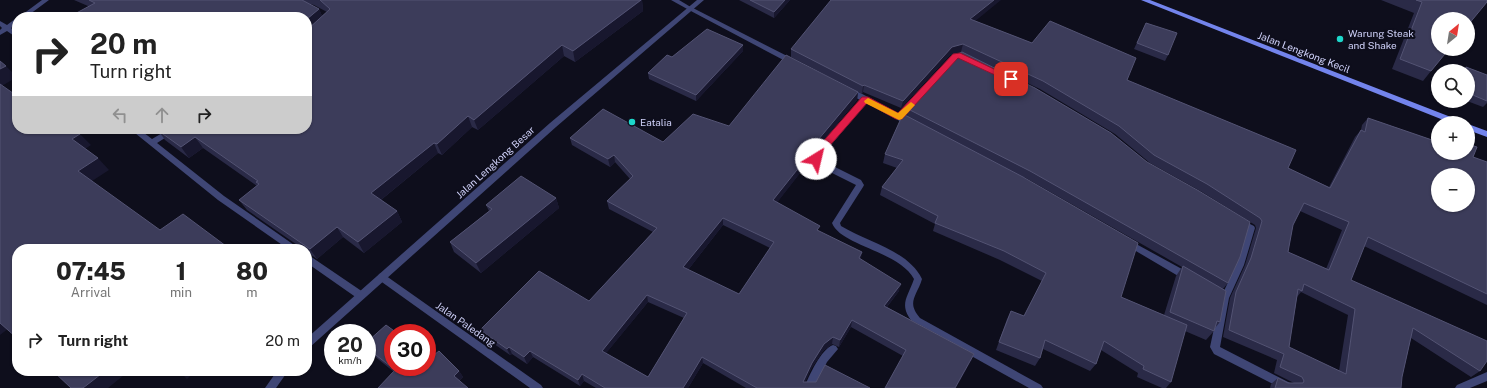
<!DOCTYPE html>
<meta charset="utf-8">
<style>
:root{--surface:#fff;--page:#f6f6f6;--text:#222;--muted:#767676}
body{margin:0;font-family:"Public Sans",sans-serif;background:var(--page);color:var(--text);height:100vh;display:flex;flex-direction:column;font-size:15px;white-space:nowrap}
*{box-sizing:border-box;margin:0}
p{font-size:13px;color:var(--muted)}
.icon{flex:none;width:22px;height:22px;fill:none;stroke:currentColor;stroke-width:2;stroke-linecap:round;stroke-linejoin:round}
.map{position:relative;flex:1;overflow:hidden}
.drawer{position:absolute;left:12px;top:244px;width:300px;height:132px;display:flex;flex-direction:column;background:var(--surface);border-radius:16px;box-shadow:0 1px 3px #0004}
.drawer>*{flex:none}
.banner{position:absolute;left:12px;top:12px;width:300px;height:122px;border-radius:16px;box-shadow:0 1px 3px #0004;background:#fff;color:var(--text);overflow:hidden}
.needle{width:26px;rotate:30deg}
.fabs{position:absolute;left:1431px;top:12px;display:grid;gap:8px}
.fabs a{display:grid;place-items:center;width:44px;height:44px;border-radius:50%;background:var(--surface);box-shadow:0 1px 3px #0004;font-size:20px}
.speed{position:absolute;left:324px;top:324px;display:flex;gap:8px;font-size:20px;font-weight:700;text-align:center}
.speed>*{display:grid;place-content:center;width:52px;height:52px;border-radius:50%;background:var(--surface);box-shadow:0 1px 3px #0004;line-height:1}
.speed small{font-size:10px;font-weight:400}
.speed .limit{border:6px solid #d22;background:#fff;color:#111}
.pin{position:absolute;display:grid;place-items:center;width:34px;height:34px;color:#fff;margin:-17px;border-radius:8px;box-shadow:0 2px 6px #0006}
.me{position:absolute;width:44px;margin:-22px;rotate:36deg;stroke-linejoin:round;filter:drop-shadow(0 0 3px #0008)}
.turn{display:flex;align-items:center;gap:14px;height:84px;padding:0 12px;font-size:18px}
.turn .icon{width:52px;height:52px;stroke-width:2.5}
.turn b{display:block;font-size:28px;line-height:34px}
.lanes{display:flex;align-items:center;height:38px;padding:0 12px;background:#0003;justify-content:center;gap:20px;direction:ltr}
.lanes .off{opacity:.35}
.eta{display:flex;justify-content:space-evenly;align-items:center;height:68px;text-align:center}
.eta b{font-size:24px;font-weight:800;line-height:28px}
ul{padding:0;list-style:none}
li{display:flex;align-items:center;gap:12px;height:56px;padding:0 12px}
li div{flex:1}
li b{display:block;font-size:15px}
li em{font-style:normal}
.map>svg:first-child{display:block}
</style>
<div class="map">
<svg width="1487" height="388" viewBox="0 0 1487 388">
<rect width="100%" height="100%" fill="#0e0e1c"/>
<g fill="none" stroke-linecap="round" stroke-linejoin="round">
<!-- service -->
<path fill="#3f4675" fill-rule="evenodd" d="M 671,0 L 679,0 L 694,9 L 693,10 L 689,10 Z"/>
<!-- minor -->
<path fill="#3f4675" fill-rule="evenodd" d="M 42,0 L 49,0 L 26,17 L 19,17 Z
M 691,7 L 795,60 L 796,62 L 793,64 L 791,64 L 689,10 L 689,8 Z
M 15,19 L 17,19 L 17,24 L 11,28 L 17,33 L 17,38 L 7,31 L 0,35 L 0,30 L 2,28 L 0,26 L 0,21 L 7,25 Z
M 960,53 L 967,57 L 966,59 L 960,58 L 955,60 L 904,116 L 914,123 L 913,125 L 907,125 L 866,103 L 820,158 L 821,160 L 861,180 L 864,185 L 863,187 L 840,223 L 841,226 C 867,242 908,250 922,279 C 917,296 906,302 920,318 L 1041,385 L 1043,388 L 1029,388 L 914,324 C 898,305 907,299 914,279 C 899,251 841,246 832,223 L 856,185 L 814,164 L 812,157 L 813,155 L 860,100 L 845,92 L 844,90 L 845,88 L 851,88 L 898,113 L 951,56 Z
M 130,129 L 139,129 L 152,139 L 169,129 L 179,129 L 157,143 L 224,196 L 297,247 L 298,249 L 288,249 L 218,200 Z
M 1240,219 L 1254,226 L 1255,228 L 1244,265 L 1229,298 L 1220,347 L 1294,385 L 1296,388 L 1281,388 L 1214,354 L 1210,347 L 1220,300 L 1212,296 L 1211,293 L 1212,290 L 1215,289 L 1223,293 L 1236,265 L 1246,229 L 1237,224 L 1236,222 L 1237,220 Z
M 1127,239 L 1191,274 L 1192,277 L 1191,280 L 1188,281 L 1185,280 L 1124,244 L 1123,242 L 1124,240 Z
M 307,254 L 363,292 L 364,295 L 363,298 L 360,299 L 357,298 L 307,263 Z
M 382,273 L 541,385 L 543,388 L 530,388 L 379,280 L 378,277 L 379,274 Z
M 833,345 L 836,346 L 838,349 L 827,362 L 814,388 L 804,388 C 809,376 821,349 833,345 Z
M 1487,372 L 1487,381 L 1470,388 L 1455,388 L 1457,385 Z"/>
<!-- tertiary -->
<path fill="#3f4675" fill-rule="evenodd" d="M 697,0 L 704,0 L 556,127 L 310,347 L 307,348 L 307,338 L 550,123 Z
M 277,371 L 288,371 L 276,388 L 265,388 Z"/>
<!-- secondary -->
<path fill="#7384ec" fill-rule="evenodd" d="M 1141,0 L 1150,0 L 1461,121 L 1462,123 L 1451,123 Z
M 1468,124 L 1487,131 L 1487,137 L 1468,130 Z"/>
</g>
<!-- wall -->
<path fill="#2a2a47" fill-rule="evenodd" d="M 74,0 L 642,0 L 643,11 L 575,62 L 564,56 L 478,130 L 472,127 L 442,155 L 438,153 L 381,200 L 397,211 L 402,222 L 364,253 L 343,237 L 317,259 L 307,252 L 307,249 L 303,249 L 247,210 L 239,200 L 257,186 L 203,148 L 189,158 L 165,140 L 160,133 L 158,134 L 153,129 L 307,129 L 88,6 ZM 306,3 L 314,5 L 327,12 L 322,16 L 319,9 Z
M 739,0 L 790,0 L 774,18 Z
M 1381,0 L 1487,0 L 1431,71 L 1423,81 L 1392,69 L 1414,13 Z
M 975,21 L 1127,80 L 1288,168 L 1329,187 L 1355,137 L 1361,130 L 1362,125 L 1368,118 L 1432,140 L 1438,133 L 1438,153 L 1473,157 L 1487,162 L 1487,305 L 1364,246 L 1351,280 L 1480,371 L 1471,377 L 1411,338 L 1402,377 L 1401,388 L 1270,388 L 1271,384 L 1278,378 L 1288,383 L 1294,383 L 1274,373 L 1277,360 L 1223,337 L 1230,298 L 1245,265 L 1256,228 L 1255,225 L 1202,192 L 1150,163 L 1115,134 L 1040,89 L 982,62 L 1228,283 L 1223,289 L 1220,322 L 1215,328 L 1214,331 L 1206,340 L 1185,331 L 1171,382 L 1166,388 L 1162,388 L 1137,377 L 1138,373 L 1101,350 L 1096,364 L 1090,371 L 1043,349 L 1040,358 L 1035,366 L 996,350 L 1007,319 L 1011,311 L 1024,316 L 1042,281 L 1000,260 L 933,231 L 935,224 L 880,195 L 882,187 L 897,168 L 883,163 L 885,154 L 907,116 L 908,109 L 962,52 L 961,52 L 950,55 L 901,108 L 863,92 L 862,94 L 791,57 L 791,49 ZM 1024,177 L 1182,267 L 1176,276 L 1164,315 L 1121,297 ZM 1300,211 L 1342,230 L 1326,269 L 1288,252 L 1293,225 ZM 1301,292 L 1348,315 L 1339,371 L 1289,347 L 1297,297 Z
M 1146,23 L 1168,55 L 1165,61 L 1134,49 Z
M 743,51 L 696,101 L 649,79 L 648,73 L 672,57 Z
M 1466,67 L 1487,75 L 1487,103 L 1483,107 L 1467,101 L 1468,101 L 1468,71 L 1463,71 Z
M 858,92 L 857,100 L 812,154 L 811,159 L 777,202 L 819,231 L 861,259 L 899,291 L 887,307 L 974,354 L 971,361 L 903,356 L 851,327 L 839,347 L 832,344 L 823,351 L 811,369 L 805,382 L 870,388 L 746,388 L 703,363 L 688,388 L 596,388 L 584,381 L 580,386 L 533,357 L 527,364 L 512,354 L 510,355 L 484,337 L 480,330 L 589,301 L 653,232 L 609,209 L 607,201 L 630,179 L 615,162 L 610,167 L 572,145 L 570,138 L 663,142 L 729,126 ZM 723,225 L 770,248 L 739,294 L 688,270 ZM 648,302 L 684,318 L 648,377 L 606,353 Z
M 556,198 L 559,208 L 481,273 L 454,252 L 450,242 L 489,211 L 486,205 Z
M 367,342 L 430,358 L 459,371 L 463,377 L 459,381 L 394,372 L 368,351 L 367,350 Z"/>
<!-- shaded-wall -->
<path fill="#18172e" d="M 642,0 L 643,11 L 575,62 L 573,51 Z
M 785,0 L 790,0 L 774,18 L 774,12 Z
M 994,0 L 1001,0 L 968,27 L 970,19 Z
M 319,9 L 324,20 L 307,34 L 307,19 Z
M 963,44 L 961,52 L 950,55 L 901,108 L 903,101 L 952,47 Z
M 562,45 L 564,56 L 478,130 L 474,120 Z
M 743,45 L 743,51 L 696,101 L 696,95 Z
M 6,66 L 17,77 L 0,87 L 0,69 Z
M 864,85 L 863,92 L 862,94 L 863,86 Z
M 858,92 L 857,100 L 812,154 L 811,159 L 773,208 L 773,200 L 813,146 Z
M 468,116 L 472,127 L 442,155 L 437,144 Z
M 154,129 L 166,129 L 156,129 L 160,133 L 158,134 Z
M 80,134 L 91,145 L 82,151 L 72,139 Z
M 195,137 L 203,148 L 189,158 L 181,147 Z
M 434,143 L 438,153 L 377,203 L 371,193 Z
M 614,155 L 615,162 L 610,167 L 608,159 Z
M 98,158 L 109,170 L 89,183 L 78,171 Z
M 556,198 L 559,208 L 481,273 L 476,263 Z
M 397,211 L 402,222 L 364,253 L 358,242 Z
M 723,218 L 723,225 L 684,275 L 683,267 Z
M 337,227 L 343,237 L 317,259 L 310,249 Z
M 862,252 L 861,259 L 859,258 Z
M 901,284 L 899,291 L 882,313 L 884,306 Z
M 647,295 L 648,302 L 603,357 L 602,351 Z
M 852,320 L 851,327 L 839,347 L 840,340 Z
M 0,322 L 9,328 L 0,335 Z
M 833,337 L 832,344 L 823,351 L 811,369 L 803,388 L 803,382 L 812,363 L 824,344 Z
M 509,347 L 512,354 L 510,355 L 507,349 Z
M 530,351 L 533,357 L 527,364 L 524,357 Z
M 974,354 L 971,361 L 956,388 L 955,388 Z
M 702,357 L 703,363 L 688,388 L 683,388 Z
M 105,371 L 129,371 L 108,388 L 83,388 Z
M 154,371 L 163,371 L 159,375 Z
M 179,371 L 195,371 L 187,379 Z
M 459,371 L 463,377 L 457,382 L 454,376 Z
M 582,374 L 584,381 L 580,386 L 578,380 Z"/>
<!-- building -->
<path fill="#3c3c5a" stroke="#535373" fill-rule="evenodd" d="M 89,0 L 302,0 L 319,9 L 307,19 L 307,17 L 69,17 L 95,3 Z
M 320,0 L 641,0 L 573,51 L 562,45 L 474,120 L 468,116 L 437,144 L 434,143 L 371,193 L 397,211 L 358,242 L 337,227 L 310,249 L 239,200 L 259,184 L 256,182 L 258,181 L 195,137 L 181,147 L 156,129 L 307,129 L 307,30 L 330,9 Z
M 750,0 L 785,0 L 774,12 Z
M 831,0 L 994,0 L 970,19 L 1032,43 L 1050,21 L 1136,58 L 1127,80 L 1296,150 L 1288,168 L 1330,188 L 1361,130 L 1365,132 L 1368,118 L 1435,141 L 1438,134 L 1438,153 L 1468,153 L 1468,144 L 1477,147 L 1473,157 L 1487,162 L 1487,294 L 1368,237 L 1351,280 L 1487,341 L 1487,361 L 1480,371 L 1413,328 L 1402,377 L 1401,388 L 1275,388 L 1278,378 L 1288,383 L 1303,383 L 1304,381 L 1302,377 L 1280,367 L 1284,354 L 1229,330 L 1236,292 L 1251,258 L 1262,221 L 1260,218 L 1207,184 L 1154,155 L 1119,126 L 1043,81 L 963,44 L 952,47 L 903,101 L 864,85 L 863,86 L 791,49 ZM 1438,175 L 1468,175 L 1468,205 L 1438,205 ZM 1304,203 L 1349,222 L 1329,270 L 1288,252 L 1293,225 ZM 1304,284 L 1355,309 L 1346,374 L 1289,347 L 1298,289 L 1302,291 Z
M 1416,0 L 1487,0 L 1487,2 L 1468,25 L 1468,19 L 1438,19 L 1438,49 L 1449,49 L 1431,71 L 1400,59 L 1422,2 Z
M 1146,23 L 1177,33 L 1168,55 L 1137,43 Z
M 707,29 L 743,45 L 696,95 L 648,73 L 667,55 L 672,57 Z
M 962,52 L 1035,88 L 1111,133 L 1147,162 L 1199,191 L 1250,222 L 1240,257 L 1228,283 L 1030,171 L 908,109 L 958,54 Z
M 786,55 L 858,92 L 813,146 L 812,151 L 773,200 L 820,226 L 817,230 L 862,252 L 859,258 L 901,284 L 884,306 L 974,354 L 955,388 L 885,388 L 906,350 L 852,320 L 840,340 L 833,337 L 824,344 L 812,363 L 803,382 L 816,382 L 825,365 L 870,388 L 757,388 L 702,357 L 690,377 L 683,388 L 605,388 L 582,374 L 578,380 L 530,351 L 524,357 L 509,347 L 507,349 L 480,330 L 539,271 L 589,301 L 657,228 L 607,201 L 633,176 L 614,155 L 608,159 L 570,138 L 603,109 L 663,142 L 693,114 L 729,126 ZM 723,218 L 774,242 L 739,294 L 683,267 ZM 647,295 L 687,313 L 648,377 L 602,351 Z
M 0,61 L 6,66 L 0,69 Z
M 1466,67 L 1487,75 L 1487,101 L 1468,93 L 1468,71 L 1465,71 Z
M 0,84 L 17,96 L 17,129 L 74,129 L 80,134 L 72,139 L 98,158 L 78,171 L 160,230 L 183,214 L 230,249 L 17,249 L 17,338 L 0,323 Z
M 903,114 L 1023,177 L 1138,243 L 1121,297 L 1187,325 L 1171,382 L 1143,369 L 1144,366 L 1104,341 L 1096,364 L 1045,340 L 1040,358 L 999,342 L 1011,311 L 1024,316 L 1046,273 L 1004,251 L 935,223 L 938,216 L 882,187 L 903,160 L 885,154 Z
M 521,176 L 556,198 L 476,263 L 450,242 L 492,209 L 486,205 Z
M 1183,266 L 1226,291 L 1220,322 L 1217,321 L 1214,331 L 1170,312 Z
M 386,325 L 397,333 L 393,333 L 393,367 L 427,367 L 427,356 L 430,358 L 439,351 L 459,371 L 454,376 L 468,388 L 378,388 L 395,370 L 367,348 L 367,342 Z
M 53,371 L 105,371 L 83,388 L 71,388 Z"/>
<!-- route -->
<path fill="#e11d48" stroke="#92132f" d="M 960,53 L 1015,79 L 1011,82 L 1008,81 L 958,58 L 902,119 L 896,119 L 867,103 L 820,157 L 819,161 L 812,161 L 812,154 L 862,97 L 868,97 L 898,113 L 953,54 Z"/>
<!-- slow -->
<path fill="#f59e0b" d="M 868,98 L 898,113 L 911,102 L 915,105 L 902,119 L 899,120 L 865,103 L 864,101 Z"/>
<!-- markers -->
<g fill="#1dd7cb" stroke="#0e0e1c" stroke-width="1.5">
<circle cx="1340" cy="39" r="4"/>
<circle cx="632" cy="122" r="4"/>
</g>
<g text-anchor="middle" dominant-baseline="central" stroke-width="4" stroke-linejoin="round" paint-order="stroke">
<!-- poi labels -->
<g font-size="10" fill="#cfd1f9" stroke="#0e0e1c" text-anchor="start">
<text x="1348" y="33">Warung Steak<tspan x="1348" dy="12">and Shake</tspan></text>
<text x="640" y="122">Eatalia</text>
</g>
<!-- street labels -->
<g font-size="10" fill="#cfd1f9" stroke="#0e0e1c">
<text transform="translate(1304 52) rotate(21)">Jalan Lengkong Kecil</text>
<text transform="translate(495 162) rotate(-42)">Jalan Lengkong Besar</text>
<text transform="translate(466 324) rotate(35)">Jalan Paledang</text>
</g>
</g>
</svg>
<div class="fabs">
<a><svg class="needle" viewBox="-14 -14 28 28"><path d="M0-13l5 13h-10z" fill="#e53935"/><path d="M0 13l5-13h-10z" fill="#767676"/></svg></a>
<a><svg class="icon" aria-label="search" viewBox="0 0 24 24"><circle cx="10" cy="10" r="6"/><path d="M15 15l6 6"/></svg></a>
<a>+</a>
<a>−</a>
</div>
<div class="speed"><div>20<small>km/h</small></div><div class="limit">30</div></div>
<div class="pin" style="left:1011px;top:79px;background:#d93025"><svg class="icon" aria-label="arrive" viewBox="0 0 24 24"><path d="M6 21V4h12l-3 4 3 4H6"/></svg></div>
<svg class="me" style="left:816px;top:159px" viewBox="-20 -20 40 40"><circle r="19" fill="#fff"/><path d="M0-13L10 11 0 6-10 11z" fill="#e11d48"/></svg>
<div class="banner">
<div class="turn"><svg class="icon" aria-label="right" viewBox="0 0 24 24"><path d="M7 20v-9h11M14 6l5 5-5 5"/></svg><div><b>20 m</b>Turn right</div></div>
<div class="lanes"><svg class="icon off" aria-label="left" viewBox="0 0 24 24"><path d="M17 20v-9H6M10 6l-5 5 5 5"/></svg><svg class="icon off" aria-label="ahead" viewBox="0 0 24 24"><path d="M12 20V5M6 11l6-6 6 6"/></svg><svg class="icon" aria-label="right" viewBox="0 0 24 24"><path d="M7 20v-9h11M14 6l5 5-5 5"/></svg></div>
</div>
<section class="drawer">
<div class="eta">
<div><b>07:45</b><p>Arrival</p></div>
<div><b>1</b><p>min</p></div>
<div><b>80</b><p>m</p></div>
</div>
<ul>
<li><svg class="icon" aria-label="right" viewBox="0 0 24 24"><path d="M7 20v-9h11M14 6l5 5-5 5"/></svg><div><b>Turn right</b></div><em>20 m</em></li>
</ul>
</section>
</div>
